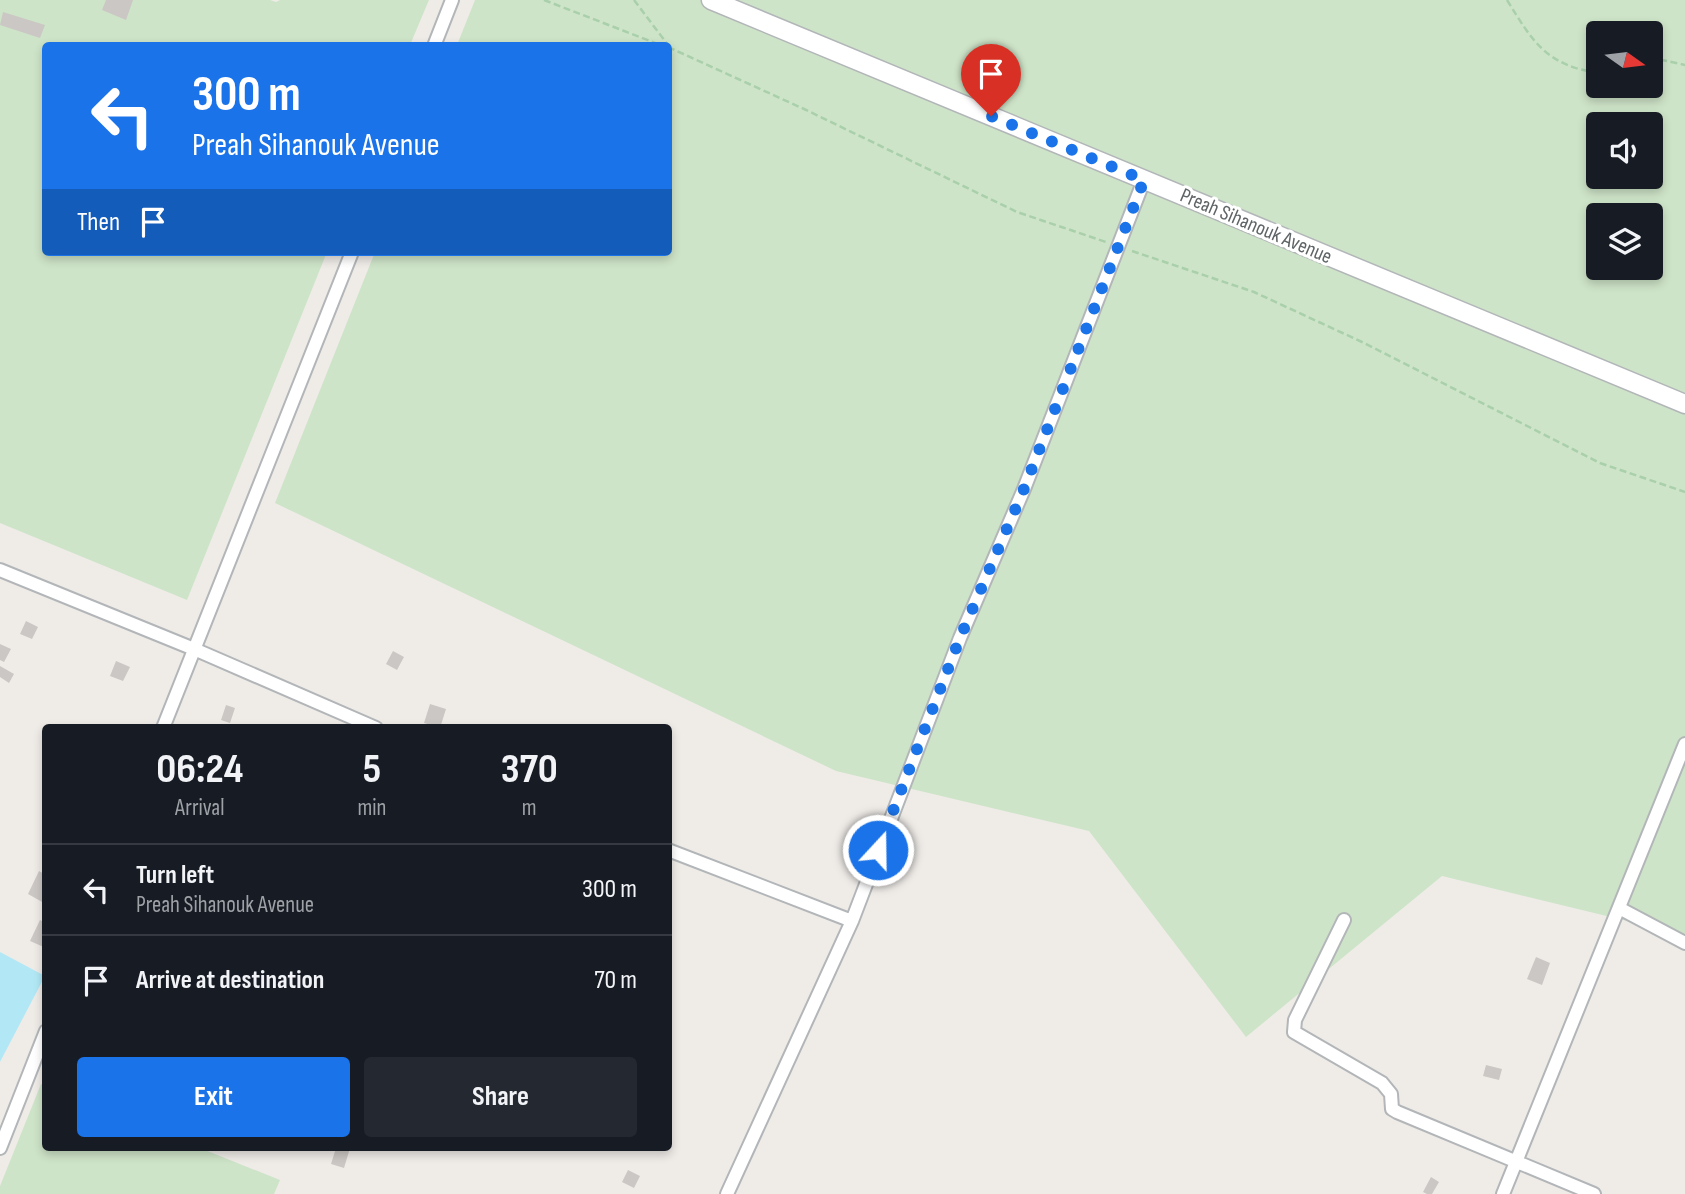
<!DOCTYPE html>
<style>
:root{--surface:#171b24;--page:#242831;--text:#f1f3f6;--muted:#9ea1a6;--line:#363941;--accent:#1a73e8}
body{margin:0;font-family:"Sofia Sans Condensed",sans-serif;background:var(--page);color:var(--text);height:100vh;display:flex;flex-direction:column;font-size:26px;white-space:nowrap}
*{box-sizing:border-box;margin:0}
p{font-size:23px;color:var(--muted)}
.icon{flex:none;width:38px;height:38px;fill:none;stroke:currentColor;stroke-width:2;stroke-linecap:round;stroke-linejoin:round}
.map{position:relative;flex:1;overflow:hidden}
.sheet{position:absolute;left:42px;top:724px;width:630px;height:427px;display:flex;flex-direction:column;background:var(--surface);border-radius:7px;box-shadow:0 4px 10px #0003}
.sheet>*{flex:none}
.guide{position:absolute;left:42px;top:42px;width:630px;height:214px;border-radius:7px;box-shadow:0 4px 10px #0003;background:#1a73e8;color:#fff;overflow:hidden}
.needle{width:46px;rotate:104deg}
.tools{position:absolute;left:1586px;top:21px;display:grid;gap:14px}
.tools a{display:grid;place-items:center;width:77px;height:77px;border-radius:7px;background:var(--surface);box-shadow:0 4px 10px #0003;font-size:35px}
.pin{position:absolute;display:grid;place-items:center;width:60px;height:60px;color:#fff;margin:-72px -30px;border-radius:50% 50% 50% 0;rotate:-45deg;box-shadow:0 0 7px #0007}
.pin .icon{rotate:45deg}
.me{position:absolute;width:77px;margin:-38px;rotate:21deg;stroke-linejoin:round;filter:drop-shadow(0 0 5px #0008)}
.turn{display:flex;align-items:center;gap:24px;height:147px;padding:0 35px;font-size:32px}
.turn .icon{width:91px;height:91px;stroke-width:2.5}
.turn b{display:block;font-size:49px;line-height:60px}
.then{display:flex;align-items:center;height:66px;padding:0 35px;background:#0003;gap:14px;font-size:26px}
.eta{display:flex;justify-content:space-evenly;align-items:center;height:119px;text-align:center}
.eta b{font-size:42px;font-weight:700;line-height:49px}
.primary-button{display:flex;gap:14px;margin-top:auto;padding:14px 35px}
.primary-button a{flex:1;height:80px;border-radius:7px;background:var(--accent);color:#fff;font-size:28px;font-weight:700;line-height:80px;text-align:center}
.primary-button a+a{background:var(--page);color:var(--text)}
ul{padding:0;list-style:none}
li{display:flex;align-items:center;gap:21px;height:91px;padding:0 35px;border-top:2px solid var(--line)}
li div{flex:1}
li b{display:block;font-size:26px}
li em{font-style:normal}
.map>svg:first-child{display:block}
</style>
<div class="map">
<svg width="1685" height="1194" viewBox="0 0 1685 1194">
<rect width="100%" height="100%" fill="#efece8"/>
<!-- green -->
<path fill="#cee4c8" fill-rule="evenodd" d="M 0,0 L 270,0 L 276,2 L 280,0 L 429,0 L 410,45 L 46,46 L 46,252 L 327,252 L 187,600 L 0,523 Z
M 475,0 L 1685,0 L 1685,935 L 1442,876 L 1246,1037 L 1089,831 L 836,771 L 275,503 L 375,252 L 668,252 L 668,46 L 457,45 ZM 1598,33 L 1650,33 L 1650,86 L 1598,86 ZM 1598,124 L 1650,124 L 1650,177 L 1598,177 ZM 1598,215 L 1650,215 L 1650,268 L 1598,268 Z
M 41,1084 L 45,1085 L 46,1148 L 200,1148 L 280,1180 L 274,1194 L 0,1194 L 0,1186 Z"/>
<!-- water -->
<path fill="#b2e8f5" d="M 0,952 L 45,976 L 0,1062 Z"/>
<!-- building -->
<path fill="#cbc7c4" d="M 106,0 L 133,0 L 126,20 L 102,10 Z
M 3,12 L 45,25 L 40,38 L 0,25 Z
M 26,621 L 38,627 L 32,639 L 20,634 Z
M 0,644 L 11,649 L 4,662 L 0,660 Z
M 393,651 L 404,657 L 397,670 L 386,664 Z
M 116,661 L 130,667 L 123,681 L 110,676 Z
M 0,666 L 14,674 L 9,683 L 0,677 Z
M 430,704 L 446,709 L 440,728 L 424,723 Z
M 226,705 L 235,708 L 230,723 L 221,720 Z
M 39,871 L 46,875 L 44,903 L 28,894 Z
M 40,920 L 46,923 L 46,948 L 30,941 Z
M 1536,957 L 1550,963 L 1542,985 L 1527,979 Z
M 1486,1065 L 1502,1069 L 1499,1080 L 1483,1076 Z
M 336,1148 L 350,1148 L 344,1168 L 331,1164 Z
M 628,1170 L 640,1176 L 634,1188 L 622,1182 Z
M 1431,1177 L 1439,1182 L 1432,1194 L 1427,1194 L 1423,1192 Z"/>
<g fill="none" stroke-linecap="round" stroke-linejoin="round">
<defs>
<path id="street" d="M 434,46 L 452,0
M 0,570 L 194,649 L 376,728
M 163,728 L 352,252
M 668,850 L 852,921
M 1619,908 L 1685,943
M 1344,920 L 1295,1020 L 1294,1032 L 1382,1083 L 1391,1094 L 1392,1109 L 1397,1112 L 1594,1194
M 0,1148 L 46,1031
M 727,1194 L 852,921 L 960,638 L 1024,489 L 1144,180
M 1503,1194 L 1685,744"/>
<path id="secondary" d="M 711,0 L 1685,404"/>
</defs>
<!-- street casing -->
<use href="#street" stroke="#b3b6b8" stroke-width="16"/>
<!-- secondary casing -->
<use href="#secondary" stroke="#b2b6b8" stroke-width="21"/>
<!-- path -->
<path stroke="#a9d0aa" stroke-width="2.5" stroke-dasharray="7 3.5" stroke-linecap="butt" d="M 544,0 L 663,46
M 634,0 L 668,45
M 1507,0 C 1533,42 1546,65 1598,73
M 668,47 L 804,109 L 1017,212 L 1106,242
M 1650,63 L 1662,60 L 1685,65
M 1132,251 L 1254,292 L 1362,342 L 1600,463 L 1685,492"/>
<!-- street -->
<use href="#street" stroke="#fff" stroke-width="12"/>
<!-- secondary -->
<use href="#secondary" stroke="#fff" stroke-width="18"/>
</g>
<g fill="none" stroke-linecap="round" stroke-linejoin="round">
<!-- route -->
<path stroke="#1a73e8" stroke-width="12" stroke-dasharray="0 21.6" d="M 878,850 L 960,638 L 1024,489 L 1144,180 L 991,116"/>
</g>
<g text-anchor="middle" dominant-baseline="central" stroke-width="6" stroke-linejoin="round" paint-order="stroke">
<!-- street labels -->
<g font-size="21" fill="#5f6466" stroke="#fff">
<text transform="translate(1256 226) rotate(23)">Preah Sihanouk Avenue</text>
</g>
</g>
</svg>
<div class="tools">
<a><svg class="needle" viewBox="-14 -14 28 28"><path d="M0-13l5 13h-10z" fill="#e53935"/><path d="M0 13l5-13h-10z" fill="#9ea1a6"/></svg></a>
<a><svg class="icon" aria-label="sound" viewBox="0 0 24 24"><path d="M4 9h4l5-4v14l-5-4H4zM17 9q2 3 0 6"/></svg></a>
<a><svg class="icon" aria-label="layers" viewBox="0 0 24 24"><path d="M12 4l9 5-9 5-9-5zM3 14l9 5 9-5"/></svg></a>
</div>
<div class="pin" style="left:991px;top:116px;background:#d93025"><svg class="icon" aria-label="arrive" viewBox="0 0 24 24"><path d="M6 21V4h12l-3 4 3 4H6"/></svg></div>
<svg class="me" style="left:878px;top:850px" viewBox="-20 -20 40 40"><circle r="17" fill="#1a73e8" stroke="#fff" stroke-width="3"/><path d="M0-11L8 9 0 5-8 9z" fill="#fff"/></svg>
<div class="guide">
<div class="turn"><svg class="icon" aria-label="left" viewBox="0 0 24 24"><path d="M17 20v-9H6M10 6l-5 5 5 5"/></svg><div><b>300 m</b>Preah Sihanouk Avenue</div></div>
<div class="then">Then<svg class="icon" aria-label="arrive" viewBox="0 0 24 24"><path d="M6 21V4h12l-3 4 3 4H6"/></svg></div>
</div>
<section class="sheet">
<div class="eta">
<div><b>06:24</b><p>Arrival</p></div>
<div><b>5</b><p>min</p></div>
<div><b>370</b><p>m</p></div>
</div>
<ul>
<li><svg class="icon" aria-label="left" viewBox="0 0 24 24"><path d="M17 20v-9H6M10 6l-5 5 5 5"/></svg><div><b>Turn left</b><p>Preah Sihanouk Avenue</p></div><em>300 m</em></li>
<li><svg class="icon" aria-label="arrive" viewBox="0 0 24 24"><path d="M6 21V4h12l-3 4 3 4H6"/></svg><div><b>Arrive at destination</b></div><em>70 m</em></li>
</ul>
<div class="primary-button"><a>Exit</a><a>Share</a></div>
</section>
</div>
